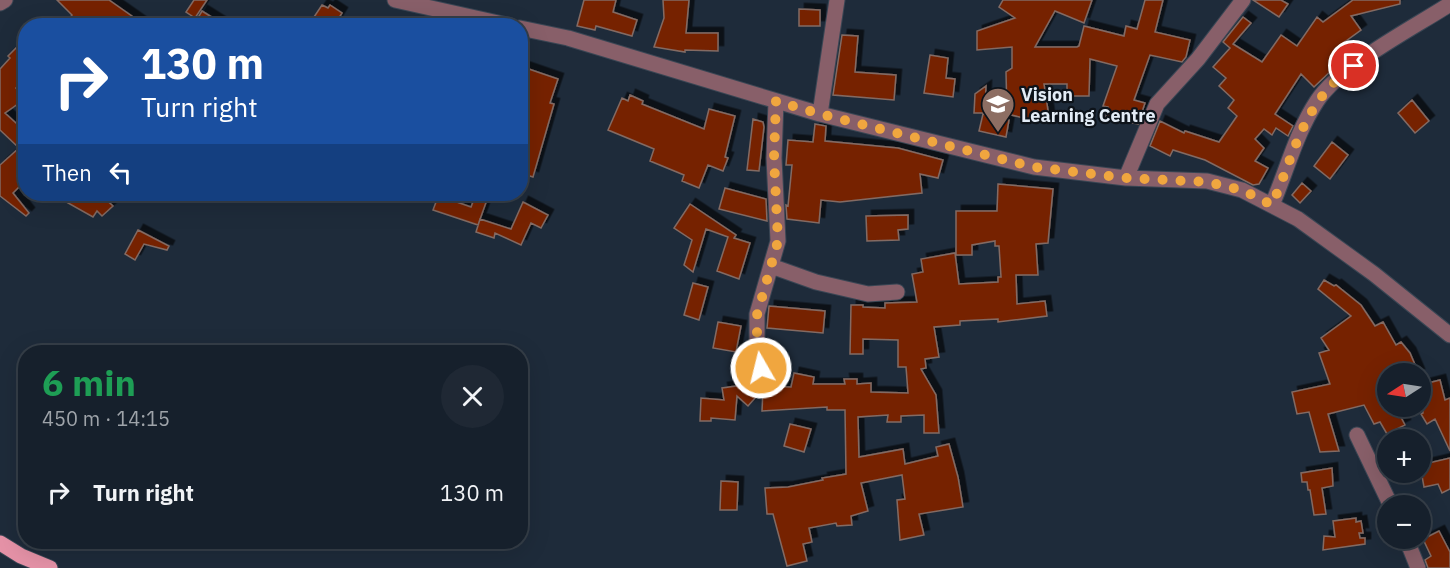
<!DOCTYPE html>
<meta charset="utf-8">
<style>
:root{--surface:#16202c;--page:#1f2834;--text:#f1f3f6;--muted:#9ea3a9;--line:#353e48}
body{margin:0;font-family:"IBM Plex Sans",sans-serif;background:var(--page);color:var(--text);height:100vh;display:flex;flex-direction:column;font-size:22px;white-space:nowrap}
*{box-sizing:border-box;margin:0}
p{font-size:20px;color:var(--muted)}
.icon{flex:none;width:33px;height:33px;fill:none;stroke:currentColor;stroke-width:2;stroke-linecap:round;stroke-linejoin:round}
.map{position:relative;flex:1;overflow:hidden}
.panel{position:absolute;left:18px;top:345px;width:510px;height:204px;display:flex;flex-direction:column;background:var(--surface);border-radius:24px;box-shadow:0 6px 24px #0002,0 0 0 2px var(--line)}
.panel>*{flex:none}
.guide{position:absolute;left:18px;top:18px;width:510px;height:183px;border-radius:24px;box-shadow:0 6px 24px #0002,0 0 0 2px var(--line);background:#1a4fa0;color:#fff;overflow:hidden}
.needle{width:39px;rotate:258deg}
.buttons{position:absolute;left:1377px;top:363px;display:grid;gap:12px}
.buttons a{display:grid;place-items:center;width:54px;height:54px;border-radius:50%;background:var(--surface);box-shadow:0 6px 24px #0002,0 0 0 2px var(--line);font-size:30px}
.pin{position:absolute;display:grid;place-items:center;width:51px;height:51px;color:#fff;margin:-26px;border:3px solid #fff;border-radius:50%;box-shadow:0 2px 6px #0007}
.me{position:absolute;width:66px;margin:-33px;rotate:352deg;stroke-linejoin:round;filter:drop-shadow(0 0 4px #0008)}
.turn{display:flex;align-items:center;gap:21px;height:126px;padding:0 24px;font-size:27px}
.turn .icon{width:78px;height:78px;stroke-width:2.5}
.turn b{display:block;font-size:42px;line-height:51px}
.then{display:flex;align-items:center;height:57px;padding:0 24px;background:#0003;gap:12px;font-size:22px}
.round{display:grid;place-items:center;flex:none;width:63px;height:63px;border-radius:32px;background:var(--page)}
.headline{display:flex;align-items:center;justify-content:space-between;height:102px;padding:0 24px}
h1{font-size:36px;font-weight:700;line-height:45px;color:#1e9e55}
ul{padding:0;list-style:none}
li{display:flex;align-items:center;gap:18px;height:90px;padding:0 24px}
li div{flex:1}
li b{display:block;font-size:22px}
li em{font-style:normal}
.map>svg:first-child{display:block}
</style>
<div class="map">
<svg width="1450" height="568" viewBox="0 0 1450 568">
<defs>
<filter id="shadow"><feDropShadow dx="5.5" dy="-5.5" stdDeviation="0" flood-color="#0009"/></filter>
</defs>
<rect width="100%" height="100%" fill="#1e2b3a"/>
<!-- building -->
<path fill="#762405" stroke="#836b63" stroke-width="1.5" filter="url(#shadow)" d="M 57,0 L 109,0 L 146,26 L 63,26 L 72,15 Z
M 194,0 L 207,0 L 195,18 L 186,12 Z
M 584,0 L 616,0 L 613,12 L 637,20 L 632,36 L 596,26 L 595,30 L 577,26 Z
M 663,0 L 689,0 L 686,33 L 718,33 L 718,51 L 685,50 L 685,52 L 654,47 L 664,18 Z
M 1003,0 L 1092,0 L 1084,23 L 1055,11 L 1035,47 L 1077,47 L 1079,46 L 1084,26 L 1124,36 L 1126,26 L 1137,29 L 1145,0 L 1163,0 L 1155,32 L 1190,40 L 1186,57 L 1182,62 L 1150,55 L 1134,100 L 1145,103 L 1138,124 L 1106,117 L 1108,107 L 1103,106 L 1117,66 L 1090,59 L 1089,96 L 1067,96 L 1067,84 L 1044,84 L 1049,117 L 1032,120 L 1007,114 L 1006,72 L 1012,68 L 1012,47 L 977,50 L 977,31 L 1015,18 L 999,7 Z
M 1253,0 L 1281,0 L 1288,4 L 1279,17 Z
M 1353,0 L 1400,0 L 1400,4 L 1351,16 L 1361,30 L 1335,49 L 1347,57 L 1344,61 L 1335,67 L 1314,87 L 1301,74 L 1275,114 L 1293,126 L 1288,136 L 1276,128 L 1272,135 L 1264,129 L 1255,139 L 1264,148 L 1255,161 L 1268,168 L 1259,184 L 1253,185 L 1205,160 L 1173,150 L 1170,156 L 1150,146 L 1160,121 L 1184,133 L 1185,131 L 1219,142 L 1237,116 L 1228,108 L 1234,100 L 1219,86 L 1226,78 L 1213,67 L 1230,48 L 1223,42 L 1243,17 L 1251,23 L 1233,44 L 1262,62 L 1281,35 L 1297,46 L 1317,17 L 1323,22 Z
M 322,5 L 328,8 L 330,5 L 342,13 L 334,26 L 308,26 Z
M 799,9 L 820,10 L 820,26 L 799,26 Z
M 202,11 L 226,26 L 193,26 Z
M 842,35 L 858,36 L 855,72 L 896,75 L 894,100 L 833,95 Z
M 18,46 L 26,53 L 26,68 L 19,75 L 24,80 L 16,88 L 25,99 L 5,113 L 26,132 L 26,180 L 13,193 L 29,213 L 26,216 L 0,196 L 0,165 L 19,148 L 0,130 L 0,69 L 10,58 L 8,56 Z
M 930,55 L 948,58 L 946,78 L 955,79 L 953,97 L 924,93 Z
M 520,66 L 558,79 L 550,103 L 554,104 L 533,177 L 520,173 Z
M 986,86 L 985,113 L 974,113 L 975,94 Z
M 630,95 L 643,101 L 642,104 L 704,129 L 709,109 L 735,116 L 725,157 L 728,158 L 723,171 L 708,165 L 699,188 L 682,181 L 684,175 L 650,161 L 654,149 L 608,130 L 622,98 L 628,101 Z
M 1412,100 L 1429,121 L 1415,133 L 1398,113 Z
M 983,114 L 1009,120 L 1006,137 L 979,131 Z
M 753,119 L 763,122 L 764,127 L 759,171 L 747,170 Z
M 815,124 L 826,126 L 825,141 L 898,148 L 943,160 L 938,178 L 920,174 L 922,193 L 840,202 L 821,200 L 819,223 L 787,219 L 786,205 L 788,206 L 792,165 L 786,165 L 788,140 L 813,142 Z
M 1332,142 L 1348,155 L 1330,179 L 1314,166 Z
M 1302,183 L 1311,191 L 1300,203 L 1292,195 Z
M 998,184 L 1053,189 L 1048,243 L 1036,244 L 1038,275 L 1016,275 L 1017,304 L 1045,301 L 1047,316 L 998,322 L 998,319 L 960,321 L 960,325 L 934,327 L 939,357 L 925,359 L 926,368 L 921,369 L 936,395 L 939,433 L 924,433 L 924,415 L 901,416 L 901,422 L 887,422 L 888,415 L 858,417 L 859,457 L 903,449 L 905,464 L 938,456 L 936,447 L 949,444 L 958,477 L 963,507 L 919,514 L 924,535 L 900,540 L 897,500 L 905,499 L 902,475 L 861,483 L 868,511 L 851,516 L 852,525 L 837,526 L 836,523 L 809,528 L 812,542 L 803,544 L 807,561 L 787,566 L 773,514 L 767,514 L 765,488 L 788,487 L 823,480 L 822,478 L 846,474 L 845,410 L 827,410 L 827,407 L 762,411 L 763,389 L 748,406 L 737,396 L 735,420 L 711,418 L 711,421 L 700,421 L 701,398 L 724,400 L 722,388 L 751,384 L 751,386 L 791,387 L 794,373 L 814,377 L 813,384 L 845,384 L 844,379 L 857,379 L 857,384 L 871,383 L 871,392 L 908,393 L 906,367 L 898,367 L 898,340 L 863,339 L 863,354 L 850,354 L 851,305 L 863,305 L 863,307 L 885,308 L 885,303 L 917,302 L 912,274 L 923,272 L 921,259 L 955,253 L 959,284 L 998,282 L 998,277 L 1001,277 L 999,246 L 995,246 L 995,241 L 972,245 L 972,255 L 956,255 L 956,211 L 997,211 Z
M 725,188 L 766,199 L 767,221 L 719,209 Z
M 52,194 L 100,194 L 113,206 L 102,216 L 97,211 L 93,217 Z
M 439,194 L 453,194 L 451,200 L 471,207 L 476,194 L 489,194 L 478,225 L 433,210 Z
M 523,202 L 548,215 L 541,228 L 531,223 L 521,245 L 495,233 L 494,238 L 476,232 L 480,219 L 511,229 Z
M 690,204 L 736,235 L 734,238 L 750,243 L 739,279 L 717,271 L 728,237 L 706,229 L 693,272 L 684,265 L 692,240 L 674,228 Z
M 908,215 L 908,229 L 898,230 L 899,240 L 867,241 L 866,216 Z
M 138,230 L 169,246 L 167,250 L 144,244 L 135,260 L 125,254 Z
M 1324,280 L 1334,286 L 1336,285 L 1361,305 L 1375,326 L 1383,322 L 1396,345 L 1401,342 L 1410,353 L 1419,374 L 1388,374 L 1388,406 L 1395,406 L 1405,425 L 1387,434 L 1380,422 L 1374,424 L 1364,405 L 1328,414 L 1339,451 L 1320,452 L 1309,412 L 1297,414 L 1292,392 L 1330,384 L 1319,353 L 1329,350 L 1321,338 L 1351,316 L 1318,289 Z
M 693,283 L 708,287 L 699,320 L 684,315 Z
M 769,306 L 825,311 L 823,333 L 767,328 Z
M 718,322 L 741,326 L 736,352 L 713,348 Z
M 1440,380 L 1445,400 L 1450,398 L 1450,451 L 1435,419 L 1427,424 L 1421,414 L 1423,413 L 1420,385 Z
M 790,424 L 811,429 L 804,452 L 784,446 Z
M 1450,458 L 1450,489 L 1442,493 L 1438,484 L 1424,487 L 1420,465 Z
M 1332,468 L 1333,486 L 1322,488 L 1326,514 L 1314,515 L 1310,490 L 1308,490 L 1307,482 L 1302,482 L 1301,473 Z
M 721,481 L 738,482 L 737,510 L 720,510 Z
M 1356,518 L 1356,522 L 1361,521 L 1363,533 L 1359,533 L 1360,538 L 1365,538 L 1365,544 L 1323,550 L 1324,536 L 1335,537 L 1333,521 Z
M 1439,531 L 1450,552 L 1450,568 L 1428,568 L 1425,560 L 1431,556 L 1423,539 Z"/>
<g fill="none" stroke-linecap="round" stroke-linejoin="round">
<defs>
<path id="minor" d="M 395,0 L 511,26
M 0,3 L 5,0
M 520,28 L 568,38 L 820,114 L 1034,167 L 1126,178 L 1207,181 L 1242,190 L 1298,219 L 1374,274 L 1450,335
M 820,114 L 837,0
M 1126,178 L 1157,104 L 1198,59 L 1243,0
M 1272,205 C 1287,170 1296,133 1317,101 C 1341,65 1413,28 1450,4
M 771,266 L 816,282 L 868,294 L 897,292
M 761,368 L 757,344 L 757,314 L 778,241 L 774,158 L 776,101
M 1357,435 L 1391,506
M 1406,538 L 1418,568"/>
<path id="major" d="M 0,543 L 21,556 L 50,568"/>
</defs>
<!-- minor casing -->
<use href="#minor" stroke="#3a4654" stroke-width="17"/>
<!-- major casing -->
<use href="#major" stroke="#3a4654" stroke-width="17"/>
<!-- minor -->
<use href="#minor" stroke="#885f69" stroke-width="15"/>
<!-- major -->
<use href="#major" stroke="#e592a7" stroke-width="15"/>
</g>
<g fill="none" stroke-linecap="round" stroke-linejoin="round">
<!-- route -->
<path stroke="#f0a63f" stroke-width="10" stroke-dasharray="0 18" d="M 761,368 L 757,344 L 757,315 L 778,241 L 774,158 L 776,101 L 820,114 L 1034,167 L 1126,178 L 1207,182 L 1242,190 L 1272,205 C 1295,153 1303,101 1354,66"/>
</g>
<!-- icons -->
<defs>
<symbol id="school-pin" viewBox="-11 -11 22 30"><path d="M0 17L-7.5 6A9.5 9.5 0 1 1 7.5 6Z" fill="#8d6e63" stroke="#0d131a"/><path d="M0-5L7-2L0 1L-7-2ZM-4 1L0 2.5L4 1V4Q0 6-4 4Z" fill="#fff"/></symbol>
</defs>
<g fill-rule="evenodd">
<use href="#school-pin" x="979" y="85" width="38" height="52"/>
</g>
<g text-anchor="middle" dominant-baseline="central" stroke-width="4.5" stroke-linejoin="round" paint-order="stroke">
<!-- poi labels -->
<g font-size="18" font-weight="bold" fill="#e3ecf6" stroke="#0d131a" text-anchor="start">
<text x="1021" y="94">Vision<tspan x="1021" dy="21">Learning Centre</tspan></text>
</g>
</g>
</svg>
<div class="buttons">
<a><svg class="needle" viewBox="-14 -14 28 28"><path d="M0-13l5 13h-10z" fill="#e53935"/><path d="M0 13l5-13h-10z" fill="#9ea3a9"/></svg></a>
<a>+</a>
<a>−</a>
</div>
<div class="pin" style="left:1354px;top:66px;background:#d93025"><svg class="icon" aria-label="arrive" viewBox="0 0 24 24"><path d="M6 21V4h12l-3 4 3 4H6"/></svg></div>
<svg class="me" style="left:761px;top:368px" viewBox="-20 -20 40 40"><circle r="17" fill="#f0a63f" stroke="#fff" stroke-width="3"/><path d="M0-11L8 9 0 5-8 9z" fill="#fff"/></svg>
<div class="guide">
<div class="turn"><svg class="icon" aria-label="right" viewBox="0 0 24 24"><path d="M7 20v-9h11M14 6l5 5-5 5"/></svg><div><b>130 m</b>Turn right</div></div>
<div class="then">Then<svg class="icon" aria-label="left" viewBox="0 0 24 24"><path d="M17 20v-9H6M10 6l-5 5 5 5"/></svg></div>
</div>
<section class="panel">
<div class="headline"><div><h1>6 min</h1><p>450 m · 14:15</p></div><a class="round"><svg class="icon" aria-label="close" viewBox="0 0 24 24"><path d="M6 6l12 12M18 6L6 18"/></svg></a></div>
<ul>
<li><svg class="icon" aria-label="right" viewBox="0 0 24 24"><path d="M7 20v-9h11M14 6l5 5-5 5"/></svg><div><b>Turn right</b></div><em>130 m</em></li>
</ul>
</section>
</div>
